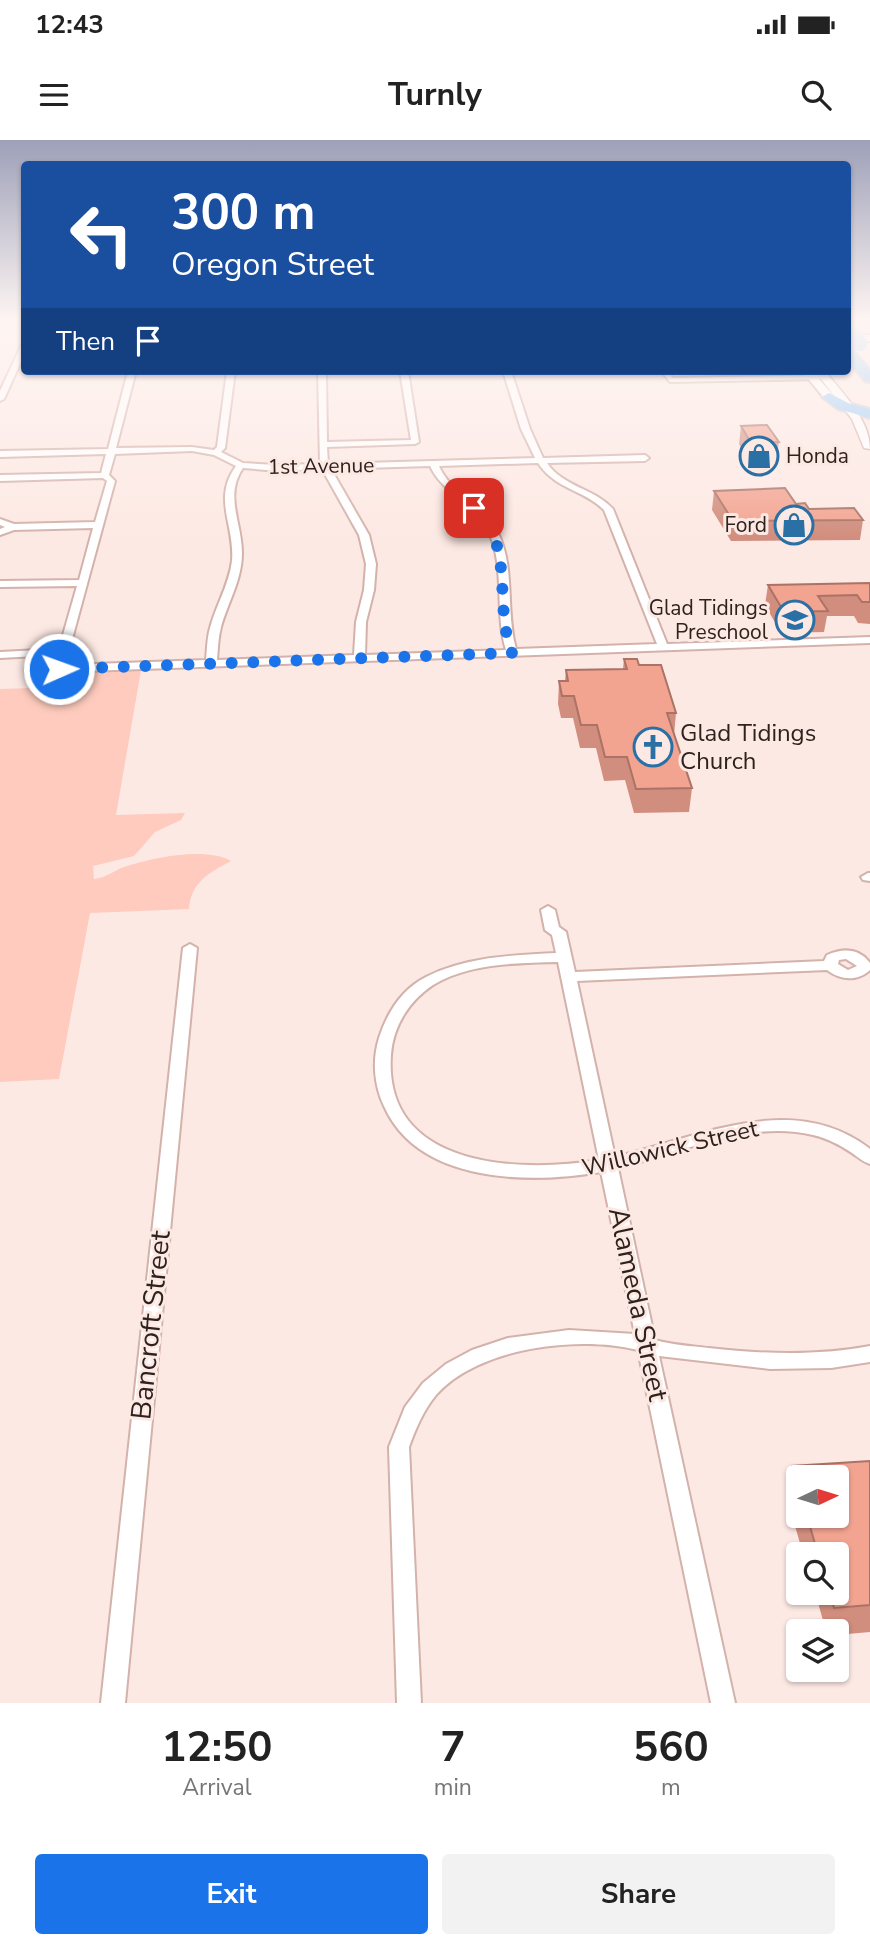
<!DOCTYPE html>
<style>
:root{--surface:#fff;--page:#f2f2f2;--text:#222;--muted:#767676;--accent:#1a73e8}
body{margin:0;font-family:"Nunito Sans",sans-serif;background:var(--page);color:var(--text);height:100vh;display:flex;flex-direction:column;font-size:26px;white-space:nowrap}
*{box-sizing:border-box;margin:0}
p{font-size:23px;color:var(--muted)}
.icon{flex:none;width:38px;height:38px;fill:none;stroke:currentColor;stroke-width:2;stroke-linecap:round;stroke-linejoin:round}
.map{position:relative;height:1563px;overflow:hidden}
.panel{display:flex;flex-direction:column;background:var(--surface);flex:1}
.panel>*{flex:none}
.hud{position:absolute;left:21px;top:21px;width:830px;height:214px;border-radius:7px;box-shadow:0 2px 5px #0004;background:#1a4fa0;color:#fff;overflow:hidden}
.needle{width:46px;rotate:86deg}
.buttons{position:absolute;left:786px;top:1325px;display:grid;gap:14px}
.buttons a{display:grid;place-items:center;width:63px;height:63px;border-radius:7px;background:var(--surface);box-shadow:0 2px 5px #0004;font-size:35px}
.pin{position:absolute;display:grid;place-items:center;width:60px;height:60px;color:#fff;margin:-30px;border-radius:14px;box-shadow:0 4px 10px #0006}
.me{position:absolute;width:77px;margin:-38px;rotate:88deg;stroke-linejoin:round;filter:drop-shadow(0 0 5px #0008)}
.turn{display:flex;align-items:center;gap:24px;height:147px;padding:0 35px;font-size:32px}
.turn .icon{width:91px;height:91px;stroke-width:2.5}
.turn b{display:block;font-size:49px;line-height:60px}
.then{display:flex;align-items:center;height:66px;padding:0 35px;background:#0003;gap:14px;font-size:26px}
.eta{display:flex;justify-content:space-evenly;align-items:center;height:119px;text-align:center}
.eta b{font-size:42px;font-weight:700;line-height:49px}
.action{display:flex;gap:14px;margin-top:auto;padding:14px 35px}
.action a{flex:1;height:80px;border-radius:7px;background:var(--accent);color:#fff;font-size:28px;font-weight:700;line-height:80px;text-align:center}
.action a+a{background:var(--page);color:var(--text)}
.status{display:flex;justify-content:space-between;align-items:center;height:49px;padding:0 35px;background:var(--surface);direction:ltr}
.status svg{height:19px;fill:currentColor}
header{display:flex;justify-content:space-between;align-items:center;height:91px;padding:0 35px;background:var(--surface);font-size:32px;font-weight:700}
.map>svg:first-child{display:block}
</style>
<div class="status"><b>12:43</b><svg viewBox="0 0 49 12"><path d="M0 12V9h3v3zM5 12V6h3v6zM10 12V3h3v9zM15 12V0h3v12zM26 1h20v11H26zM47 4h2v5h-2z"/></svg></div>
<header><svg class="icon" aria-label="menu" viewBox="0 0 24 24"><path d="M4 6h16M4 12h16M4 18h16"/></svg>Turnly<svg class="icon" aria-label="search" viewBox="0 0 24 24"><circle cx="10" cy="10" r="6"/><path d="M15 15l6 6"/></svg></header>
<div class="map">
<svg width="870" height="1563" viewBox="0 0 870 1563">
<rect width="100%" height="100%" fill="#fde9e4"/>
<!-- green -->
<path fill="#fecbbe" d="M 128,529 L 141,530 L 116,675 L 185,673 L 181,680 L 155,692 L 134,716 L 93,726 L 94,739 C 106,738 113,731 124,727 C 151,718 206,706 231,721 C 209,733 191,742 189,769 L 90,773 L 59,939 L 0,942 L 0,549 L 61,547 C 76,530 107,532 128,529 Z"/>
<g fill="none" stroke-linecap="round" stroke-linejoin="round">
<defs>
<path id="minor" d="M 21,206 L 24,206 L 24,215 L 4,259 L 0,261 L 0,251 Z
M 128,231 L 136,231 L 116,308 L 192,307 L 214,310 L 217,307 L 227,231 L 235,231 L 225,308 L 221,312 L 243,323 L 278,325 L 320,324 L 318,231 L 326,231 L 327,302 L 411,300 L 400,231 L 408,231 L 419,302 L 415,304 L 327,307 L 328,324 L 535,318 L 521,289 L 503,231 L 511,231 L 530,289 L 543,318 L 645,315 L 649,318 L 645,321 L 547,323 C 563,347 594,348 613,369 L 667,504 L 870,497 L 870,503 L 59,532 L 54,529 L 57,515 L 0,518 L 0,512 L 59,509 L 77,446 L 0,447 L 0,441 L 79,440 L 93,388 L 14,390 L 0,395 L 0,389 L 5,387 L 0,385 L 0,379 L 14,384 L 95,382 L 107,341 L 103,338 L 0,341 L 0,335 L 101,333 L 106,314 L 0,317 L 0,311 L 108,309 ZM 192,311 L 214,315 L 236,326 C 212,359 235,385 232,421 C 229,445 216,465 210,488 C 207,498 207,510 206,520 L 65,525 L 115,341 L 109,335 L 115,314 ZM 538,323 C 556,350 583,349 604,370 L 657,504 L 516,509 C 505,471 516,427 497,391 C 484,364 451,354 439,326 ZM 430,326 C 443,354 475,364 488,391 C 506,427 494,471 506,510 L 365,515 L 366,482 L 374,450 L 376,424 L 369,395 L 331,329 ZM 243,328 L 278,331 L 322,329 L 359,395 L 366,424 L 364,450 L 356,482 L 354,515 L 217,520 C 218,509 218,498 221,487 C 228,462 242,440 242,413 C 242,382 224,356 243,328 Z
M 661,231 L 669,231 L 672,238 L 825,235 L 829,237 L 825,239 L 670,242 Z
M 868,733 L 870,733 L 870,741 L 863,740 L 861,737 Z
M 548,766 L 555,770 L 559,787 L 566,792 L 575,832 L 824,821 L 827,815 C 843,808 859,808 870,823 L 870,830 C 857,842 840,840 827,830 L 577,841 L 615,1017 C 698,998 792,949 870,1009 L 870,1024 C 863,1022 858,1017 852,1013 C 840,1005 827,998 813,995 C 749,979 679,1014 618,1028 L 655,1200 C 673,1205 691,1206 709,1208 C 763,1214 816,1216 870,1206 L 870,1222 L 831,1228 L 770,1229 L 659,1216 L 735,1563 L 711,1563 L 638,1210 C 580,1195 478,1207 436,1255 C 423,1271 416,1288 409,1307 L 421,1563 L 397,1563 L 389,1307 L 405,1267 L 423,1243 L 446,1224 L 472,1210 L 508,1198 L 569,1190 L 635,1194 L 601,1032 C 530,1044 418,1044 384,966 C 374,945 372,920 379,898 C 387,873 402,849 426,837 C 466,817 513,815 556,813 L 552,795 L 545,790 L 541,770 ZM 846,819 L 857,826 L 848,830 L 838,824 L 839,820 ZM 558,822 L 599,1020 C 520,1033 383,1029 391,915 C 393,886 409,861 433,845 C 469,823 518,823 558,822 Z
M 190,804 L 197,808 L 125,1563 L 101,1563 L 183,808 Z"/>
<path id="tertiary" d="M 815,231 L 825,231 C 842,253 870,279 870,309 L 864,308 L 852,279 Z"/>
<path id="secondary" d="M 847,195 L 870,195 L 870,201 L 847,201 Z
M 802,231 L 812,231 L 833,255 L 833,259 L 825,259 Z"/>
<path id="motorway" d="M 847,208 L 852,209 L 870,230 L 870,242 L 865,241 L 847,220 Z
M 829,253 L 848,263 L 870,269 L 870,278 L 838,269 L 822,257 Z"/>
</defs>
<!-- minor casing -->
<use href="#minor" stroke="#d3b2ab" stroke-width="4"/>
<!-- tertiary casing -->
<use href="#tertiary" stroke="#d3b2ab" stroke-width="3"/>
<!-- secondary casing -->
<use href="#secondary" stroke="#d3b2ab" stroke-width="4"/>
<!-- motorway casing -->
<use href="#motorway" stroke="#d1cece" stroke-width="4"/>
<!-- minor -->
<use href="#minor" fill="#fff" fill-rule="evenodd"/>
<!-- tertiary -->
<use href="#tertiary" fill="#fff" fill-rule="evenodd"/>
<!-- secondary -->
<use href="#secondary" fill="#fff" fill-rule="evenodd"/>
<!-- motorway -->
<use href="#motorway" fill="#99cdfa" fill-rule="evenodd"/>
<defs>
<path id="motorway-bridge" d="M 847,190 L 860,204"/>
</defs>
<!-- motorway-bridge casing -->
<use href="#motorway-bridge" stroke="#d1cece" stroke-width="16" stroke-linecap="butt"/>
<!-- motorway-bridge -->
<use href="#motorway-bridge" stroke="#99cdfa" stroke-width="14"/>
</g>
<!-- wall -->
<path fill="#d18d7d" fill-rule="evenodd" d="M 741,286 L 779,302 L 776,320 L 749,321 L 739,304 Z
M 714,351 L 796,364 L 809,369 L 863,380 L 860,400 L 731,401 L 712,370 Z
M 870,443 L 870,484 L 858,483 L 854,476 L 827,476 L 824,492 L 781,493 L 765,465 L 768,445 Z
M 624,519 L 639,525 L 676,573 L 674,595 L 692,648 L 689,672 L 634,673 L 625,640 L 604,641 L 596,608 L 580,608 L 573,578 L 561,578 L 558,564 L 559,541 L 565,541 L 566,530 L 623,529 Z
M 870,1321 L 870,1492 L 836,1495 L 836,1491 L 826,1491 L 815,1452 L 836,1452 L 836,1414 L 803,1414 L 786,1354 L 792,1326 ZM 798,1337 L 836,1376 L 798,1376 Z"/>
<!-- building -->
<path fill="#f3a491" stroke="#aa7366" stroke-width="2" d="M 767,285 L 779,302 L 751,303 L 741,286 Z
M 785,348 L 796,364 L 805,363 L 809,369 L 854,368 L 863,380 L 733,381 L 714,351 Z
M 870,443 L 870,462 L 862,462 L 857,455 L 818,456 L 828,471 L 784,472 L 768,445 Z
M 624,519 L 637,519 L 639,525 L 661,525 L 676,573 L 667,573 L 692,648 L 636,649 L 627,617 L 605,617 L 597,585 L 581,585 L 574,556 L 562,556 L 559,541 L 568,541 L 566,530 L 627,529 Z
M 870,1321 L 870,1465 L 834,1468 L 830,1452 L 836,1452 L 836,1414 L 818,1414 L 807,1376 L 836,1376 L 836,1337 L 798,1337 L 798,1346 L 792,1326 Z"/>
<!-- sky -->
<linearGradient id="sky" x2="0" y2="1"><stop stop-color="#9da0b8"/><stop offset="0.45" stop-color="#fef5f3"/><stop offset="1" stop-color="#fef5f3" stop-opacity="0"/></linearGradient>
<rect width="870" height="400" fill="url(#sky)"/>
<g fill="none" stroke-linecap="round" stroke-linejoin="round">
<!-- route -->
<path stroke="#1a73e8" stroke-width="12" stroke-dasharray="0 21.6" d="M 59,529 L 512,513 C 493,465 516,405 474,368"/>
</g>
<!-- icons -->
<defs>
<symbol id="shop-ring" viewBox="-11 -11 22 22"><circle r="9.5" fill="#fde9e4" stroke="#2b70a5" stroke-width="1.5"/><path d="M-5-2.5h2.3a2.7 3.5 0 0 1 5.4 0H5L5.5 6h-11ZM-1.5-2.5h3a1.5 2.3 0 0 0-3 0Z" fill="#2b70a5"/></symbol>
<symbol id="school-ring" viewBox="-11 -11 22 22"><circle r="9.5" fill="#fde9e4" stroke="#2b70a5" stroke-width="1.5"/><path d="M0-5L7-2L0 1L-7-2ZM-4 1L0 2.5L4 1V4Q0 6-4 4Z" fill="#2b70a5"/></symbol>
<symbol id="church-ring" viewBox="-11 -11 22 22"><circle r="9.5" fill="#fde9e4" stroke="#2b70a5" stroke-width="1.5"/><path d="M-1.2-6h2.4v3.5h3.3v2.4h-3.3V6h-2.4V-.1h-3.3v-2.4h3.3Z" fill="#2b70a5"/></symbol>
</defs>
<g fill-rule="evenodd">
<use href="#shop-ring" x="737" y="294" width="44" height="44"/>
<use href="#shop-ring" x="772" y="363" width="44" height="44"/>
<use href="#school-ring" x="773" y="458" width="44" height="44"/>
<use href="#church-ring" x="631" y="585" width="44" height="44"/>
</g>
<g text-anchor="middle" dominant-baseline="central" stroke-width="6" stroke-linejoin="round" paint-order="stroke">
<!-- far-poi labels -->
<g font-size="21" fill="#2e221f" stroke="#fde9e4" text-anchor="end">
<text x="786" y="316" text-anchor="start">Honda</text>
<text x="767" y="385">Ford</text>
<text x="768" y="468">Glad Tidings<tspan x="768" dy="24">Preschool</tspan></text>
</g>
<!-- far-street labels -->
<g font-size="21" fill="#2e221f" stroke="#fde9e4">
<text transform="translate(321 326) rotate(-1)">1st Avenue</text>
</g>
<!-- poi labels -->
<g font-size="24" fill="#2e221f" stroke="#fde9e4" text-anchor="start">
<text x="680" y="593">Glad Tidings<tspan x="680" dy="28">Church</tspan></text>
</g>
<!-- street labels -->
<g font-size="24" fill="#2e221f" stroke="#fde9e4">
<text transform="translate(670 1008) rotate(-13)">Willowick Street</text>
</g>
<!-- near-street labels -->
<g font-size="28" fill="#2e221f" stroke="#fde9e4">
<text transform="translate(638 1164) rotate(78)">Alameda Street</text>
<text transform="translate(151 1185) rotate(-84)">Bancroft Street</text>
</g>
</g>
</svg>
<div class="buttons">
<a><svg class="needle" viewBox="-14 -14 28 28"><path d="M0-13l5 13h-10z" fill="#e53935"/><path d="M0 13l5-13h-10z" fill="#767676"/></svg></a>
<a><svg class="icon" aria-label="search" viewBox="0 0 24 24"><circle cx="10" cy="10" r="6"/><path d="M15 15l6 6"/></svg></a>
<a><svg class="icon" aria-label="layers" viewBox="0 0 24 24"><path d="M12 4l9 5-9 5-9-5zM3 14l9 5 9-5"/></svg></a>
</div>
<div class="pin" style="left:474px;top:368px;background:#d93025"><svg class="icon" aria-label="arrive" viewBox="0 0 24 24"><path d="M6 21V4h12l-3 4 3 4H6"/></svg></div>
<svg class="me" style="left:59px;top:529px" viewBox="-20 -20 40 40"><circle r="17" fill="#1a73e8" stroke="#fff" stroke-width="3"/><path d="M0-11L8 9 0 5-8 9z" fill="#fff"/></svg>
<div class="hud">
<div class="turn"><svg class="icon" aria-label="left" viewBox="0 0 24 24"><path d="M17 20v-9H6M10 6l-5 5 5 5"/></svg><div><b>300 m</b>Oregon Street</div></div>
<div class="then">Then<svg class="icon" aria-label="arrive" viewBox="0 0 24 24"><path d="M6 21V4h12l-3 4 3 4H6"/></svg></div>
</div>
</div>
<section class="panel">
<div class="eta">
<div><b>12:50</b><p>Arrival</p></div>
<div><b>7</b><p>min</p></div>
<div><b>560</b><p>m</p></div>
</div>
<div class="action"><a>Exit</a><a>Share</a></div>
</section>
